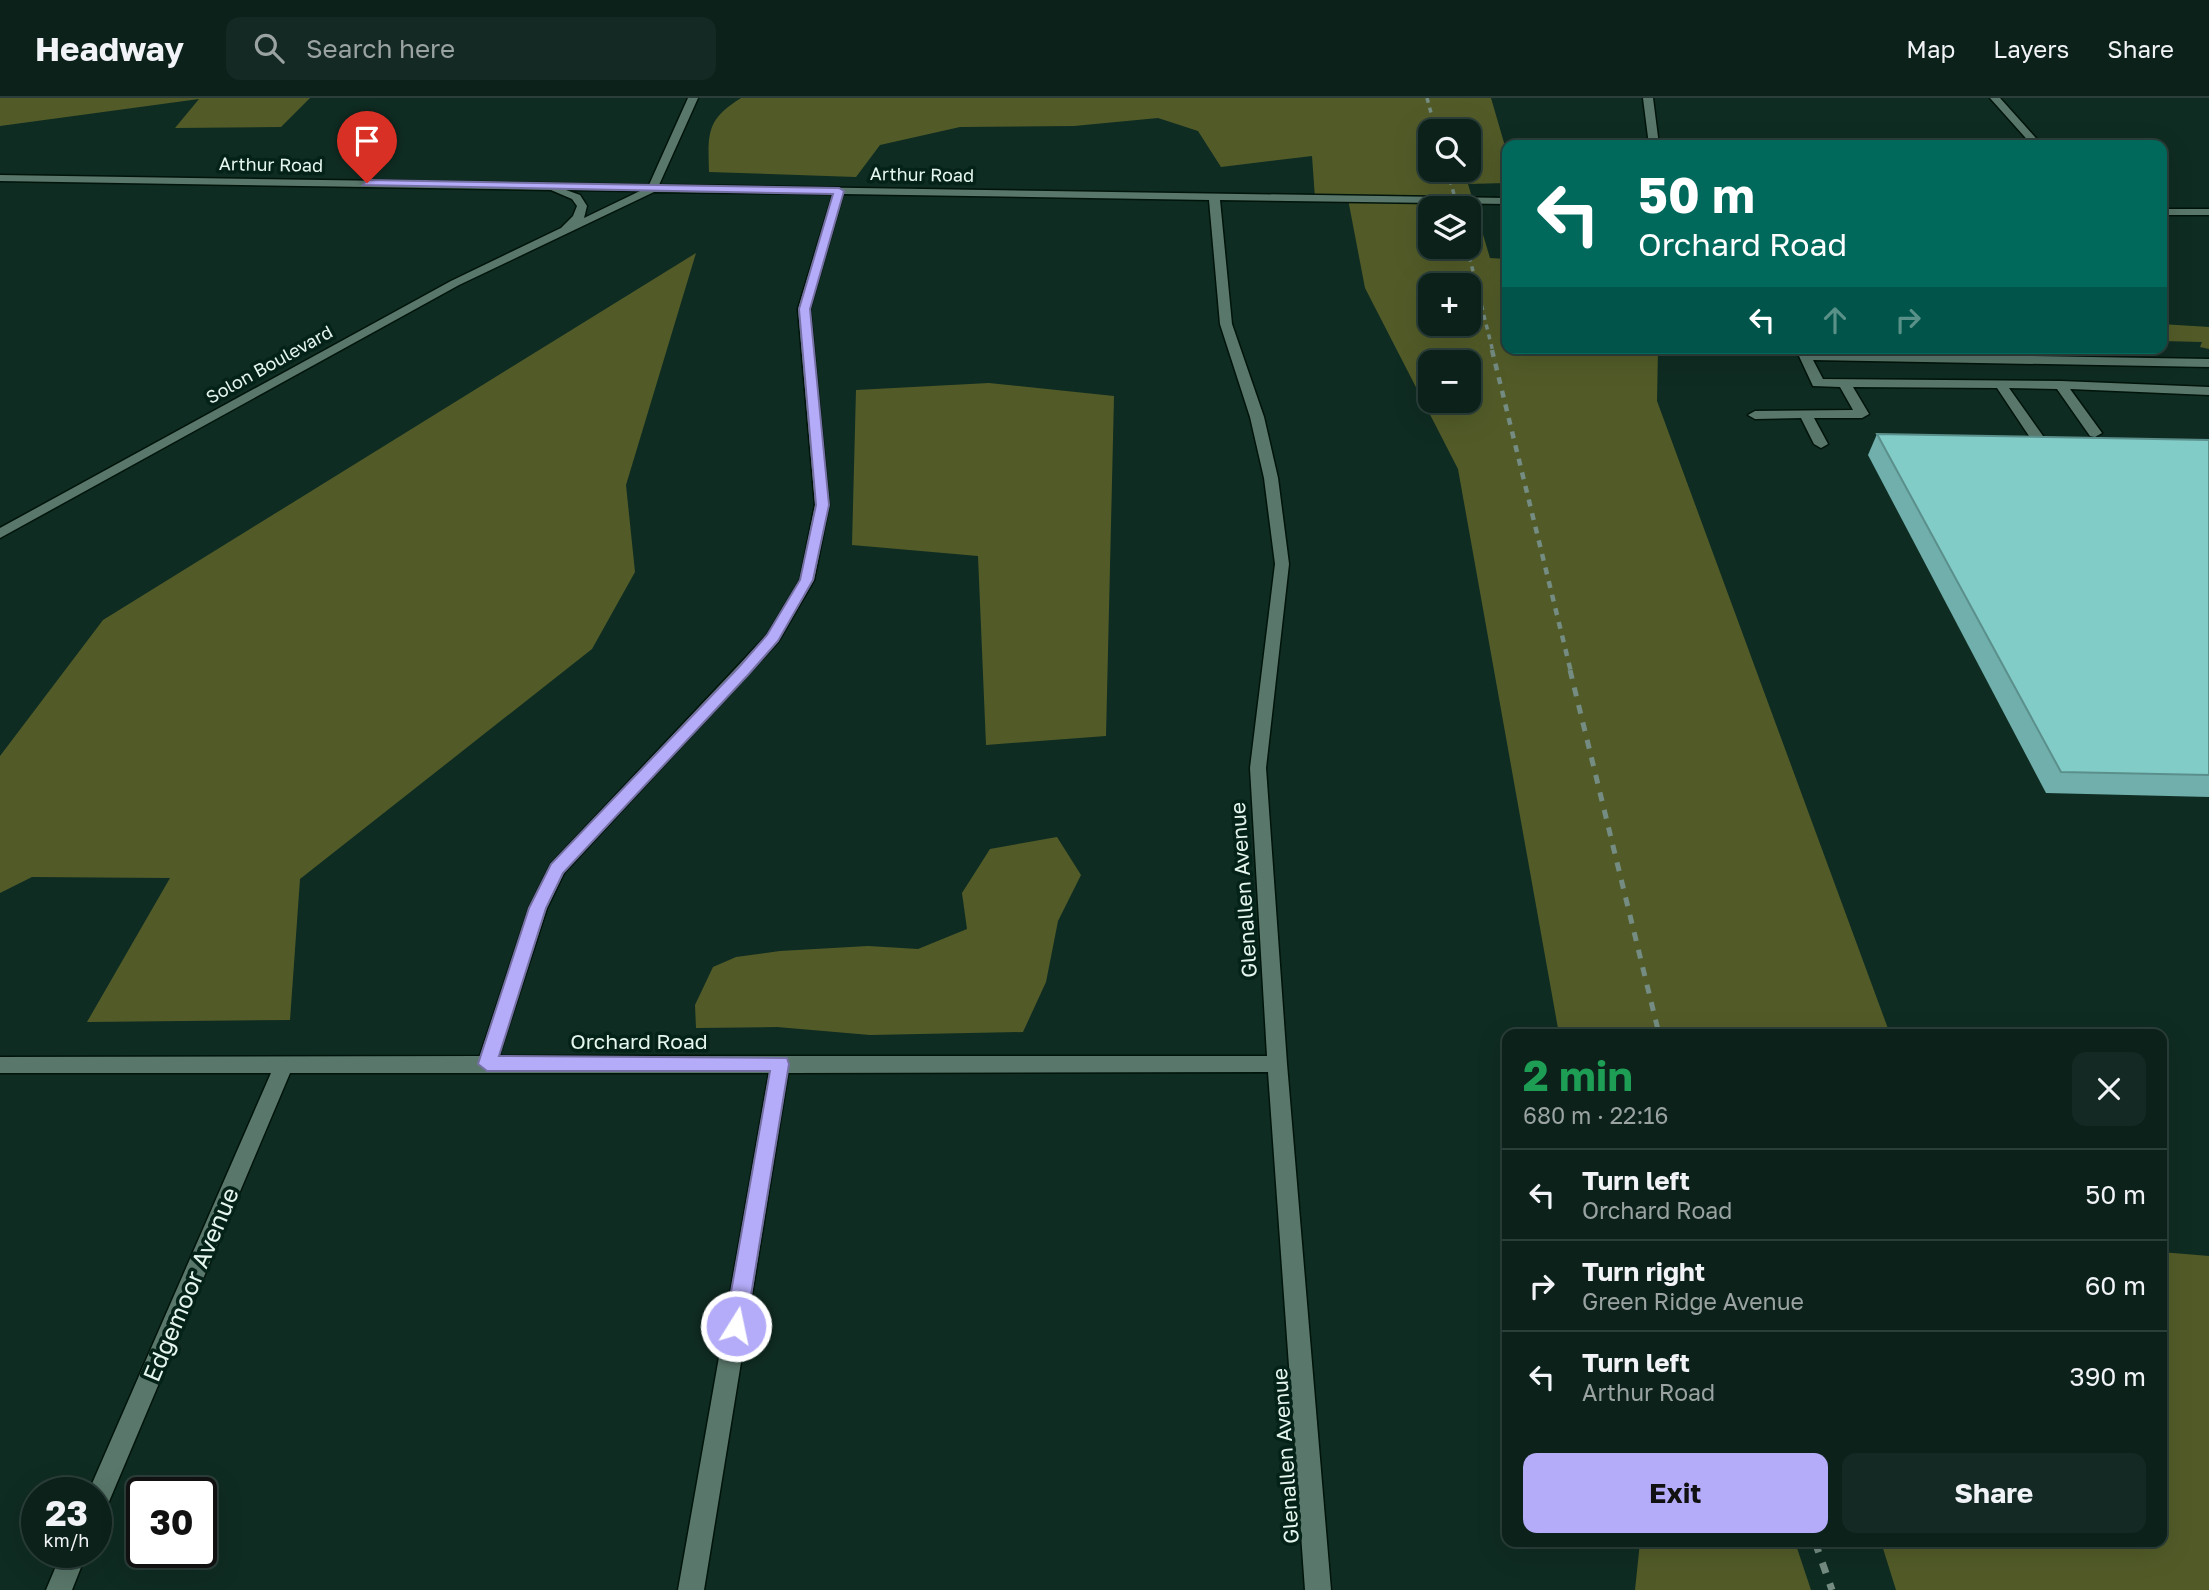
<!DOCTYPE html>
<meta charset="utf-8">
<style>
:root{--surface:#0b211a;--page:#142923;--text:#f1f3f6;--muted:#9aa3a2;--line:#2b3e39;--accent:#b4acf9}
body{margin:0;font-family:"Golos Text",sans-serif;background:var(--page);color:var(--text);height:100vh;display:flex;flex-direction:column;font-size:26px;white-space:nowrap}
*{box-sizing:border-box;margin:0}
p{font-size:23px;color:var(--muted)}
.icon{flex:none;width:38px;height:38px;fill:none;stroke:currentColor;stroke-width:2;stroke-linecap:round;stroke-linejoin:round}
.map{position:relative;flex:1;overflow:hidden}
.side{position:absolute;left:1502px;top:931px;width:665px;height:518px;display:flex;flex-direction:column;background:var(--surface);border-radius:14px;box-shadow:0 7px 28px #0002,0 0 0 2px var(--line)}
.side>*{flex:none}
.guide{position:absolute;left:1502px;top:42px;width:665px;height:214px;border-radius:14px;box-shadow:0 7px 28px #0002,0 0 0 2px var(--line);background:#00695c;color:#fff;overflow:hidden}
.controls{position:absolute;left:1418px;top:21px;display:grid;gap:14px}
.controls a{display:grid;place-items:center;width:63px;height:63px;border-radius:14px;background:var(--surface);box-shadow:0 7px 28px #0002,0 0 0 2px var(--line);font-size:35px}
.speed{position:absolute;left:21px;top:1379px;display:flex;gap:14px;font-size:35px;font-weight:700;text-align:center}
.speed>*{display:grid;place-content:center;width:91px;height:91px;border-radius:50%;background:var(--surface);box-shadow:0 7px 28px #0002,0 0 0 2px var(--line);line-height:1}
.speed small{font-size:18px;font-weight:400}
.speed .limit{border:4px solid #111;border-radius:10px;background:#fff;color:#111}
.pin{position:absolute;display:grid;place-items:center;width:60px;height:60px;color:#fff;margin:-72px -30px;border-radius:50% 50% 50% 0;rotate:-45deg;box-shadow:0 0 7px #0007}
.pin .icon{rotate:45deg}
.me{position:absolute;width:77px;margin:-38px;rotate:10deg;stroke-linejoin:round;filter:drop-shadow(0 0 5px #0008)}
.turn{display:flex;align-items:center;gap:24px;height:147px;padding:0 21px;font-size:32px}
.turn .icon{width:91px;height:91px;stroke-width:2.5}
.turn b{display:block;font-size:49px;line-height:60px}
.lanes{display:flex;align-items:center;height:66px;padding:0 21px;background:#0003;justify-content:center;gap:35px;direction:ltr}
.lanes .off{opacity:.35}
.round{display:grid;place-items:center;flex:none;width:74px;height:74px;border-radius:14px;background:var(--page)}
.overview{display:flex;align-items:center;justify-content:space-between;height:119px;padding:0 21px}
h1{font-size:42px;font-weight:700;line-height:52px;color:#1e9e55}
.cta{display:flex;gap:14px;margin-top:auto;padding:14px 21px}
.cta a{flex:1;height:80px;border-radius:14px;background:var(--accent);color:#111;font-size:28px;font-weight:700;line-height:80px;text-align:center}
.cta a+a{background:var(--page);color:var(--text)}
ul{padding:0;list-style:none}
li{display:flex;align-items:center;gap:21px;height:91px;padding:0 21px;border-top:2px solid var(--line)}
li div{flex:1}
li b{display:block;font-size:26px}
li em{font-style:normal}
header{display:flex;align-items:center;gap:42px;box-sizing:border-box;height:98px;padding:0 35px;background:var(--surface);border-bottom:2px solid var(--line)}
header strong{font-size:33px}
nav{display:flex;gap:38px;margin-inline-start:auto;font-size:24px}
.search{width:490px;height:63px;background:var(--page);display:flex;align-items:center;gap:18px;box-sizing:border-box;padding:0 24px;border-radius:14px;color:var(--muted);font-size:26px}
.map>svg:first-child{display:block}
</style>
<header>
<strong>Headway</strong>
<div class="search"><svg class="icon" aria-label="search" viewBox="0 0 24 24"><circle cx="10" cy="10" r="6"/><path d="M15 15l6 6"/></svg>Search here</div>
<nav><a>Map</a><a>Layers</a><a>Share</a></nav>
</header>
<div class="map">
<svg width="2209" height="1492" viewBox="0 0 2209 1492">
<rect width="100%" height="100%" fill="#0f2c22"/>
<!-- forest -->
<path fill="#525b28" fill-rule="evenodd" d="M 0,0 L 310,0 L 281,29 L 175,30 L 199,1 L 0,28 Z
M 741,0 L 1491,0 L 1507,55 L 1507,85 L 1468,86 L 1490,160 L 1507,161 L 1507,250 L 1664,250 L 1658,252 L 1657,303 L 1890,936 L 1559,936 L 1458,371 L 1365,190 L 1348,101 L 1315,100 L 1312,58 L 1221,69 L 1198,33 L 1158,20 L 1074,28 L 960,29 L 880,47 L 856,79 L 709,74 C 708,35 706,22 741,0 ZM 1430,33 L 1468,33 L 1468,72 L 1430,72 ZM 1430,110 L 1468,110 L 1468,149 L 1430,149 ZM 1430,187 L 1468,187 L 1468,226 L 1430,226 ZM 1430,264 L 1468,264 L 1468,303 L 1430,303 Z
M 696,155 L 626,387 L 635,474 L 592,551 L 300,781 L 290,922 L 87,924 L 170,780 L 32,779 L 0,795 L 0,658 L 103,522 Z
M 2161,226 L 2209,229 L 2209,251 L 2200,249 L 2202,244 L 2161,243 Z
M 989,285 L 1114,298 L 1106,638 L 986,647 L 978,458 L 852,447 L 856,292 Z
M 1057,739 L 1081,777 L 1058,823 L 1046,884 L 1023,934 L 870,937 L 777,929 L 696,930 L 695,907 L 713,869 L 736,859 L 780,853 L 868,848 L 918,851 L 967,831 L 962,795 L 990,751 Z
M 2161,1154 L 2209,1158 L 2209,1492 L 1896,1492 L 1881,1444 L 2161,1444 Z
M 1640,1444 L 1795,1444 L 1811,1492 L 1635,1492 Z"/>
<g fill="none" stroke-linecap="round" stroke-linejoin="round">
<defs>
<path id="minor" d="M 688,0 L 698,0 L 659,87 L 1507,100 L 1507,106 L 1220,102 L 1232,226 L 1264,319 L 1278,380 L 1289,466 L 1266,670 L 1287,966 L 1331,1492 L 1305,1492 L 1268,974 L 788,975 L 704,1492 L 678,1492 L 769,975 L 290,975 L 105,1413 L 96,1416 L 96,1395 L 88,1395 L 271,975 L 0,975 L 0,959 L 480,958 L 529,810 L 551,766 L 767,537 L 800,482 L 815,407 L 798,211 L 833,96 L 654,94 L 459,187 L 0,440 L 0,430 L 451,183 L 561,130 L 573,118 L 577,108 L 572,101 L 551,92 L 0,83 L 0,77 L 649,87 ZM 566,92 L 640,93 L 584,120 L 587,108 L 580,97 ZM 843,96 L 1209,102 L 1220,226 L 1250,319 L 1264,380 L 1275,466 L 1250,670 L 1267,958 L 499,958 L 547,810 L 564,775 L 778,544 L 814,482 L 829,407 L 810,211 Z
M 1643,0 L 1653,0 L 1659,47 L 1649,47 Z
M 1990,0 L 2000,0 L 2042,47 L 2032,47 Z
M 2161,111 L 2209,111 L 2209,117 L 2161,117 Z
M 1805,254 L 2209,261 L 2209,269 L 1813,262 L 1823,281 L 2061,283 L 2209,289 L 2209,297 L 2070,291 L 2102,335 L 2095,339 L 2090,338 L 2057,291 L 2009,290 L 2043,338 L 2036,342 L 2031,341 L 1997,290 L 1853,289 L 1869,316 L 1862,320 L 1814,320 L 1828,346 L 1821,350 L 1814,346 L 1801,320 L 1755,321 L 1748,317 L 1755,313 L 1853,312 L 1840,289 L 1813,288 L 1799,258 Z
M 62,1454 L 87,1454 L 72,1492 L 46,1492 Z"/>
</defs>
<!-- minor casing -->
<use href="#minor" stroke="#00140b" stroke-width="3"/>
<!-- minor -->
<use href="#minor" fill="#59776a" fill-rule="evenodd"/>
<!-- rail-far3 -->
<path stroke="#748c82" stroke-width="3.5" stroke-dasharray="5 5" stroke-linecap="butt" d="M 1427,0 L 1436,33
M 1447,72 L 1458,110
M 1467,149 L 1493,254"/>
<!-- rail-far2 -->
<path stroke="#748c82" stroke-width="4.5" stroke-dasharray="7 7" stroke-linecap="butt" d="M 1492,252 L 1571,574"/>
<!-- rail-far1 -->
<path stroke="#748c82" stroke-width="5" stroke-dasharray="9 9" stroke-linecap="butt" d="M 1570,572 L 1659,936"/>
<!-- rail -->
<path stroke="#748c82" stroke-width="7" stroke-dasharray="11 11" stroke-linecap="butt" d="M 1815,1444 L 1832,1492"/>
</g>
<!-- wall -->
<path fill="#70afac" d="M 1877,336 L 2209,342 L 2209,699 L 2046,695 L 1868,357 Z"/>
<!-- building -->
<path fill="#82ccc8" stroke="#5b8f8c" stroke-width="2" d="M 1877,336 L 2209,342 L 2209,677 L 2061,674 Z"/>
<!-- route -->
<path fill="#b4acf9" stroke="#7570a2" stroke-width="2" d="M 367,82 L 839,90 L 844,93 L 810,211 L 829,407 L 813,482 L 778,543 L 748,577 L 563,775 L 546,810 L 499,958 L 787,960 L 789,966 L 746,1228 L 743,1236 L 736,1238 L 728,1236 L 725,1228 L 770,973 L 487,973 L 478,966 L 529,810 L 551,766 L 738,570 L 767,537 L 800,482 L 816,407 L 799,211 L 833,96 L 363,87 Z"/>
<g text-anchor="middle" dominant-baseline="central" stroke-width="7" stroke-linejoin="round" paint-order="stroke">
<!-- far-street labels -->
<g font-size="18" fill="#e5f6ee" stroke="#052218">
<text transform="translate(271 66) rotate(1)">Arthur Road</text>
<text transform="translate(922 76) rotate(1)">Arthur Road</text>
<text transform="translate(269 266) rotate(-29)">Solon Boulevard</text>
</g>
<!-- street labels -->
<g font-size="21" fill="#e5f6ee" stroke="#052218">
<text transform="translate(1243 792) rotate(-94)">Glenallen Avenue</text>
<text x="639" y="943">Orchard Road</text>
<text transform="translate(1285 1358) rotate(-94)">Glenallen Avenue</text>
</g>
<!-- near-street labels -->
<g font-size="24" fill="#e5f6ee" stroke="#052218">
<text transform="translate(190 1186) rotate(-67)">Edgemoor Avenue</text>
</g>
</g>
</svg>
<div class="controls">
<a><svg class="icon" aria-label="search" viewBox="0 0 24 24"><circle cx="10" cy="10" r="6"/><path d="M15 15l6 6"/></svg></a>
<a><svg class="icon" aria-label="layers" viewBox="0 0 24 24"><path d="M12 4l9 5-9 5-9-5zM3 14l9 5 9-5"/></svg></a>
<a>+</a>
<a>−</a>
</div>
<div class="speed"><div>23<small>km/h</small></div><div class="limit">30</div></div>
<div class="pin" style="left:367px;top:85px;background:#d93025"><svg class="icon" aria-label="arrive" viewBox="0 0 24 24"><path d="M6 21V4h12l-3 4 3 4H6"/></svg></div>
<svg class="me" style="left:736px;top:1228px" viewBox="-20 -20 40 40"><circle r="17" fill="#b4acf9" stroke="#fff" stroke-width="3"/><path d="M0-11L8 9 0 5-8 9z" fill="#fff"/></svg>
<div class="guide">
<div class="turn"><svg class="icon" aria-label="left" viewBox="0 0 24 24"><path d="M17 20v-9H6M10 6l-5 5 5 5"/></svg><div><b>50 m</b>Orchard Road</div></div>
<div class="lanes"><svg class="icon" aria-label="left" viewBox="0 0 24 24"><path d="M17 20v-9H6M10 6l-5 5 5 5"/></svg><svg class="icon off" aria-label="ahead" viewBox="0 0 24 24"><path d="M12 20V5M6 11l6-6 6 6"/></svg><svg class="icon off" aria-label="right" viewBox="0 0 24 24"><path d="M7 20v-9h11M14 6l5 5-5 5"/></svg></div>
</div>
<section class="side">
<div class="overview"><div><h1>2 min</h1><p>680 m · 22:16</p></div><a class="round"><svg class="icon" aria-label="close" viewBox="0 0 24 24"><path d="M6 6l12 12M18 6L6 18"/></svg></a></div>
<ul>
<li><svg class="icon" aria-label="left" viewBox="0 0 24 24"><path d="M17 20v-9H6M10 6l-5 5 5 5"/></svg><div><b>Turn left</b><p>Orchard Road</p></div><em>50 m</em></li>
<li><svg class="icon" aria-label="right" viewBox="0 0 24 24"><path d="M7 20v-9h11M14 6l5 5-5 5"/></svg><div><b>Turn right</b><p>Green Ridge Avenue</p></div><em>60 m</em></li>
<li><svg class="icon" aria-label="left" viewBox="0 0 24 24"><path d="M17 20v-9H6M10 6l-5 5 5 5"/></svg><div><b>Turn left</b><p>Arthur Road</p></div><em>390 m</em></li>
</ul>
<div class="cta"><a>Exit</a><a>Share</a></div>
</section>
</div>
